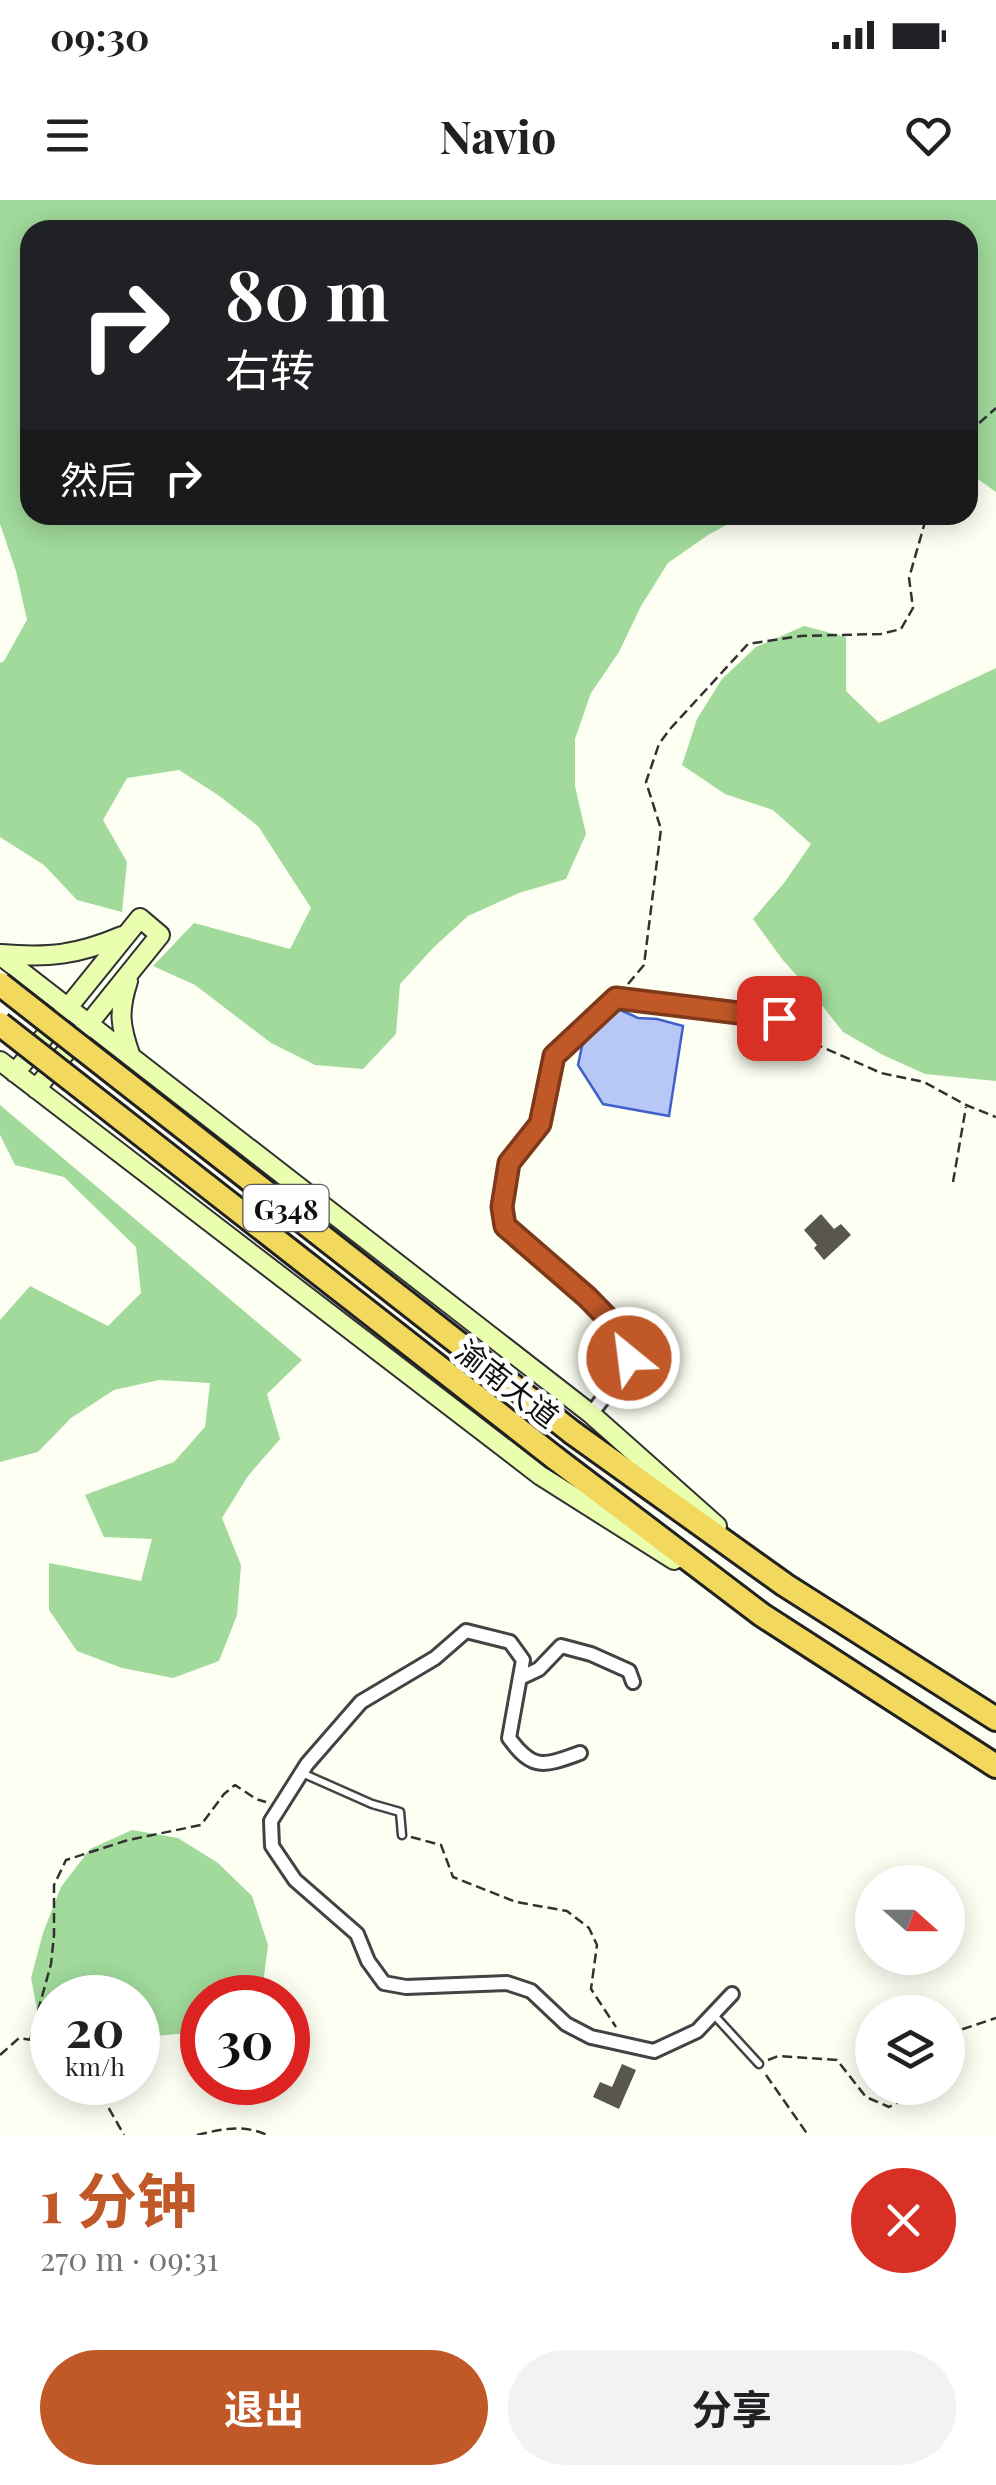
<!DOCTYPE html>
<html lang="zh">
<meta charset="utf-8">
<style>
:root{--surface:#fff;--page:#f2f2f2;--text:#202124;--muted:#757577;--accent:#c05828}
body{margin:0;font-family:"Playfair Display","Noto Sans SC",serif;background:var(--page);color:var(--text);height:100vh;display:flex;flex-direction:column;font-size:38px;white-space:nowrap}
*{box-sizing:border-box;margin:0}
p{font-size:32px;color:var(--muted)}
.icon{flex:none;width:55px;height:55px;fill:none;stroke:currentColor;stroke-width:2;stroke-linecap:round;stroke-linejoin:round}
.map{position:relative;height:1935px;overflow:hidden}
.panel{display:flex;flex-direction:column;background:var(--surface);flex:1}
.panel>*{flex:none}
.guide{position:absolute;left:20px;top:20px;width:958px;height:305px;border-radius:30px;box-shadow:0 5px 25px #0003;background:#202124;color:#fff;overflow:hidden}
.needle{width:65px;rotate:111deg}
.fabs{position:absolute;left:855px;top:1665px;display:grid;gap:20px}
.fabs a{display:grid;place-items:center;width:110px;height:110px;border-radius:50%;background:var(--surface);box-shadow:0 5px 25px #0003;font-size:50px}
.speed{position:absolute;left:30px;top:1775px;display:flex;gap:20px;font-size:50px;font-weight:700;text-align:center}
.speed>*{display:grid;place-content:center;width:130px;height:130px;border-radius:50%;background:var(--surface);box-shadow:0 5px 25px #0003;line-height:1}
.speed small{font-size:25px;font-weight:400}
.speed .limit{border:15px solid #d22;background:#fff;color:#111}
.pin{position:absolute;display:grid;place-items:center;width:85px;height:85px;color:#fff;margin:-42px;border-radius:20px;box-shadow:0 5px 15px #0006}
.me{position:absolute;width:110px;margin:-55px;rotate:331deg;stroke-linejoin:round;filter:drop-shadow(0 0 8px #0008)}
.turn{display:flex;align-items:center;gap:35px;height:210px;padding:0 40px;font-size:45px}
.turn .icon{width:130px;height:130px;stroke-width:2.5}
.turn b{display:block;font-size:70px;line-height:85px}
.then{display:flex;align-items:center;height:95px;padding:0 40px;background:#0003;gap:20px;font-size:38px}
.round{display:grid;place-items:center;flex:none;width:105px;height:105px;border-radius:52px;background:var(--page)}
.summary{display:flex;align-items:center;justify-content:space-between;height:170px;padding:0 40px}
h1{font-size:60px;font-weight:700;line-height:75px;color:var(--accent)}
.primary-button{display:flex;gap:20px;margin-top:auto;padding:20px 40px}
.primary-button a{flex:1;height:115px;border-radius:60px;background:var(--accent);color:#fff;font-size:40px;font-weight:700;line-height:115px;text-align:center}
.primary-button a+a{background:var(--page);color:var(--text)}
.status{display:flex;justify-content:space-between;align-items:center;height:70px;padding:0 50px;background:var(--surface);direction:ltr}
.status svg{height:28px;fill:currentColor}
header{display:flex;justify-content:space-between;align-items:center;height:130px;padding:0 40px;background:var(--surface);font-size:45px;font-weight:700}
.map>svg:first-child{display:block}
</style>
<div class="status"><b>09:30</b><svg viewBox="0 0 49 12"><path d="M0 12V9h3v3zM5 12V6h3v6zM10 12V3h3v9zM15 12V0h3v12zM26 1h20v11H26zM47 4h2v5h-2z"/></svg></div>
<header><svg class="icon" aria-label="menu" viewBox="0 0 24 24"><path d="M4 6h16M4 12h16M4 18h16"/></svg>Navio<svg class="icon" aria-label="heart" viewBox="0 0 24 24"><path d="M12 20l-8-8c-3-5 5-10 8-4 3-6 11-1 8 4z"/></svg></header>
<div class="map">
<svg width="996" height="1935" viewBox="0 0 996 1935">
<rect width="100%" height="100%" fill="#fdfff3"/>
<!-- forest -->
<path fill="#a1da9b" d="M 0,0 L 996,0 L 996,292 L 968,272 L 968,30 L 30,30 L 30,315 L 745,315 L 708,335 L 668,363 L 641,406 L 619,452 L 591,493 L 575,539 L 575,586 L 586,634 L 566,679 L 519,693 L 468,716 L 434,747 L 400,784 L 396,834 L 363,869 L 315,865 L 271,843 L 195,785 L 153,766 L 194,723 L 290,749 L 311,708 L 258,626 L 218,595 L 179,570 L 127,578 L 103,620 L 127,662 L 122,712 L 77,700 L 44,665 L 0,637 L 0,463 L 4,461 L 27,420 L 16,371 L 0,324 Z
M 804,426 L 846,437 L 846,491 L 879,523 L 996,468 L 996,881 L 925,874 L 883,855 L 843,832 L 813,794 L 782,759 L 753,719 L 784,683 L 811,644 L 773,610 L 725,594 L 682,565 L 697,519 L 722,479 L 756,447 Z
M 0,905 L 302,1160 L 267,1194 L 280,1239 L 248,1276 L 222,1318 L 241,1365 L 237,1415 L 219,1461 L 173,1478 L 122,1468 L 77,1451 L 49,1410 L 49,1363 L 141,1381 L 152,1339 L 104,1337 L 85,1295 L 174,1262 L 205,1227 L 210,1183 L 159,1180 L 114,1190 L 71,1218 L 38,1252 L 0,1262 L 0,1120 L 30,1086 L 108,1126 L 141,1093 L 136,1047 L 64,977 L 15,965 L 0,935 Z
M 132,1630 L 178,1638 L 218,1663 L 252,1696 L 268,1745 L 262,1792 L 257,1797 L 202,1798 L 202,1834 L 177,1834 L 138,1838 L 138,1798 L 52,1798 L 52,1830 L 40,1826 L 31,1778 L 43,1733 L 61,1687 L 90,1649 Z"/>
<!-- water -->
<path fill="#b8c8f6" stroke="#4061cc" stroke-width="2.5" d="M 616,808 L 638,818 L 657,819 L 683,826 L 669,916 L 603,904 L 578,865 L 582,846 L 604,812 Z"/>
<!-- building -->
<path fill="#59564c" d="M 821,1014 L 834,1029 L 841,1024 L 851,1035 L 824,1060 L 814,1048 L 817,1045 L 804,1030 Z
M 622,1864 L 636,1870 L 619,1909 L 593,1897 L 600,1882 L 612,1887 Z"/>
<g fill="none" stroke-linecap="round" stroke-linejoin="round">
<defs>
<path id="lane" d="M 302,1573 L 372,1604 L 400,1612 L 402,1635
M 714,1815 L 759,1864"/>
<path id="street" d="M 591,1214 L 617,1180 L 629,1158 L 626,1137 L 587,1097 L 505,1026 L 502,1007 L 509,963 L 540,924 L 555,856 L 616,798 L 779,818 L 799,838
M 520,1478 L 539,1469 L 561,1446 L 591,1454 L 629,1471 L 633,1482
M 580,1553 C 544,1566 533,1571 509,1538 L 523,1460 L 510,1442 L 466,1431 L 435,1458 L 361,1502 L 307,1564 L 271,1621 L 272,1646 L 295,1680 L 357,1734 L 368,1761 L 384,1783 L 406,1787 L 507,1783 L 531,1791 L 566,1824 L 591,1837 L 654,1851 L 697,1831 L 732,1794"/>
<path id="secondary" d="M 1,754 C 49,758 77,755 122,736
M 0,755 L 591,1214 L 717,1326
M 128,781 C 118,812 120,826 131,857
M 0,861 L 541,1276 L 674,1360
M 15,873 L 140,718 L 160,735 L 36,889"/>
<path id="highway" d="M 573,1233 L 785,1385 L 996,1519
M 555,1258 L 762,1415 L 996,1566"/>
</defs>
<!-- lane casing -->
<use href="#lane" stroke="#434343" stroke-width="11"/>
<!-- street casing -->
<use href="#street" stroke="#434343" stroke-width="18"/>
<!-- secondary casing -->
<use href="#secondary" stroke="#323232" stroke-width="22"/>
<!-- highway casing -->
<use href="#highway" stroke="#212121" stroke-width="28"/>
<!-- path -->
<path stroke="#323232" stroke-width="2.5" stroke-dasharray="10 5" stroke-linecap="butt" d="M 968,233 L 996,208
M 628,784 L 644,765 L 661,629 L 646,582 L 659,544 L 670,529 L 748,444 L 801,436 L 881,434 L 901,429 L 913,408 L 909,378 L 927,315
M 813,843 L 881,873 L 924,882 L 966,905 L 996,917
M 953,982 L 966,907
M 411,1637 L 441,1645 L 453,1677 L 516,1702 L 567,1711 L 589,1728 L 597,1745 L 591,1789 L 616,1827
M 948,1834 L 996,1818
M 30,1840 L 51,1764 L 54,1735 L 54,1685 L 66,1660 L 128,1640 L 201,1625 L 224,1594 L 235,1585 L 256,1599 L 266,1602
M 0,1855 L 19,1838 L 52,1843
M 768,1860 L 778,1856 L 837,1860 L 866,1897 L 889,1907 L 915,1894 L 919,1888
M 766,1875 L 808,1935
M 94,1882 L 124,1935
M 197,1935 C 222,1929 243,1924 267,1935"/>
<!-- lane -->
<use href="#lane" stroke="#fff" stroke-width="6"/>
<!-- street -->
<use href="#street" stroke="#fff" stroke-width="12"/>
<!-- secondary -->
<use href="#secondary" stroke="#eafeaf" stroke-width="18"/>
<!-- highway -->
<use href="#highway" stroke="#f2d85d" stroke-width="22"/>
<defs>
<path id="highway-bridge" d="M 0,784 L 573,1233
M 0,824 L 555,1258"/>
</defs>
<!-- highway-bridge casing -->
<use href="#highway-bridge" stroke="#212121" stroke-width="28" stroke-linecap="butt"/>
<!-- highway-bridge -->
<use href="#highway-bridge" stroke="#f2d85d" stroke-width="22"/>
</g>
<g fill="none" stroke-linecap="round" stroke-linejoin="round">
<defs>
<path id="route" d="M 629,1158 L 626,1137 L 587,1097 L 505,1026 L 502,1007 L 509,963 L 540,924 L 554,856 L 616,798 L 779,818"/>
</defs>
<!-- route casing -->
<use href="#route" stroke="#7d391a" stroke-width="25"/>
<!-- route -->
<use href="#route" stroke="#c05828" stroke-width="18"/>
</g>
<g text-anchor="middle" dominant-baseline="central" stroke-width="10" stroke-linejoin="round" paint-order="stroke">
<!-- shield labels -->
<rect fill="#fff" stroke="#585858" stroke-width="2.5" x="243.5" y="985" width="85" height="46" rx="8"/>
<g font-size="28" font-weight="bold" fill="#101010">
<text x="286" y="1008">G348</text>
</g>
<!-- street labels -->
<g font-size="30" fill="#101010" stroke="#fff">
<text transform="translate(508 1183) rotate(38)">渝南大道</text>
</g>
</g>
</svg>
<div class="fabs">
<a><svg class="needle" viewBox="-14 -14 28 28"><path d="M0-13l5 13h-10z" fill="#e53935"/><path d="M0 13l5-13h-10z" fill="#757577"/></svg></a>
<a><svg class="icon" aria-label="layers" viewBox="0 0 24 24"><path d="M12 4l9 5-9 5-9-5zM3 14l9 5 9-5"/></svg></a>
</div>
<div class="speed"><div>20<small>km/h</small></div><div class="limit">30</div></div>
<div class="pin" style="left:779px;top:818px;background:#d93025"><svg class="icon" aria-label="arrive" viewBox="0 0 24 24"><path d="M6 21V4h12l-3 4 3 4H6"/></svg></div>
<svg class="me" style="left:629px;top:1158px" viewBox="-20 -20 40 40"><circle r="17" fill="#c05828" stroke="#fff" stroke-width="3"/><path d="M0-11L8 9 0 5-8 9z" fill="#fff"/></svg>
<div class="guide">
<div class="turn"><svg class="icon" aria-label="right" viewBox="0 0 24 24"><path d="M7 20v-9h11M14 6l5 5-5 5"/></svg><div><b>80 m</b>右转</div></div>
<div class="then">然后<svg class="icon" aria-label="right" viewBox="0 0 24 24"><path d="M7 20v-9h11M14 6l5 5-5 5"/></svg></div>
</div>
</div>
<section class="panel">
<div class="summary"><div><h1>1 分钟</h1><p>270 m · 09:31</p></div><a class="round" style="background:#d93025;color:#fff"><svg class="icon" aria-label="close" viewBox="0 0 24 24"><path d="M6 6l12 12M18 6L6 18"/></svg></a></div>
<div class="primary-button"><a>退出</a><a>分享</a></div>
</section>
